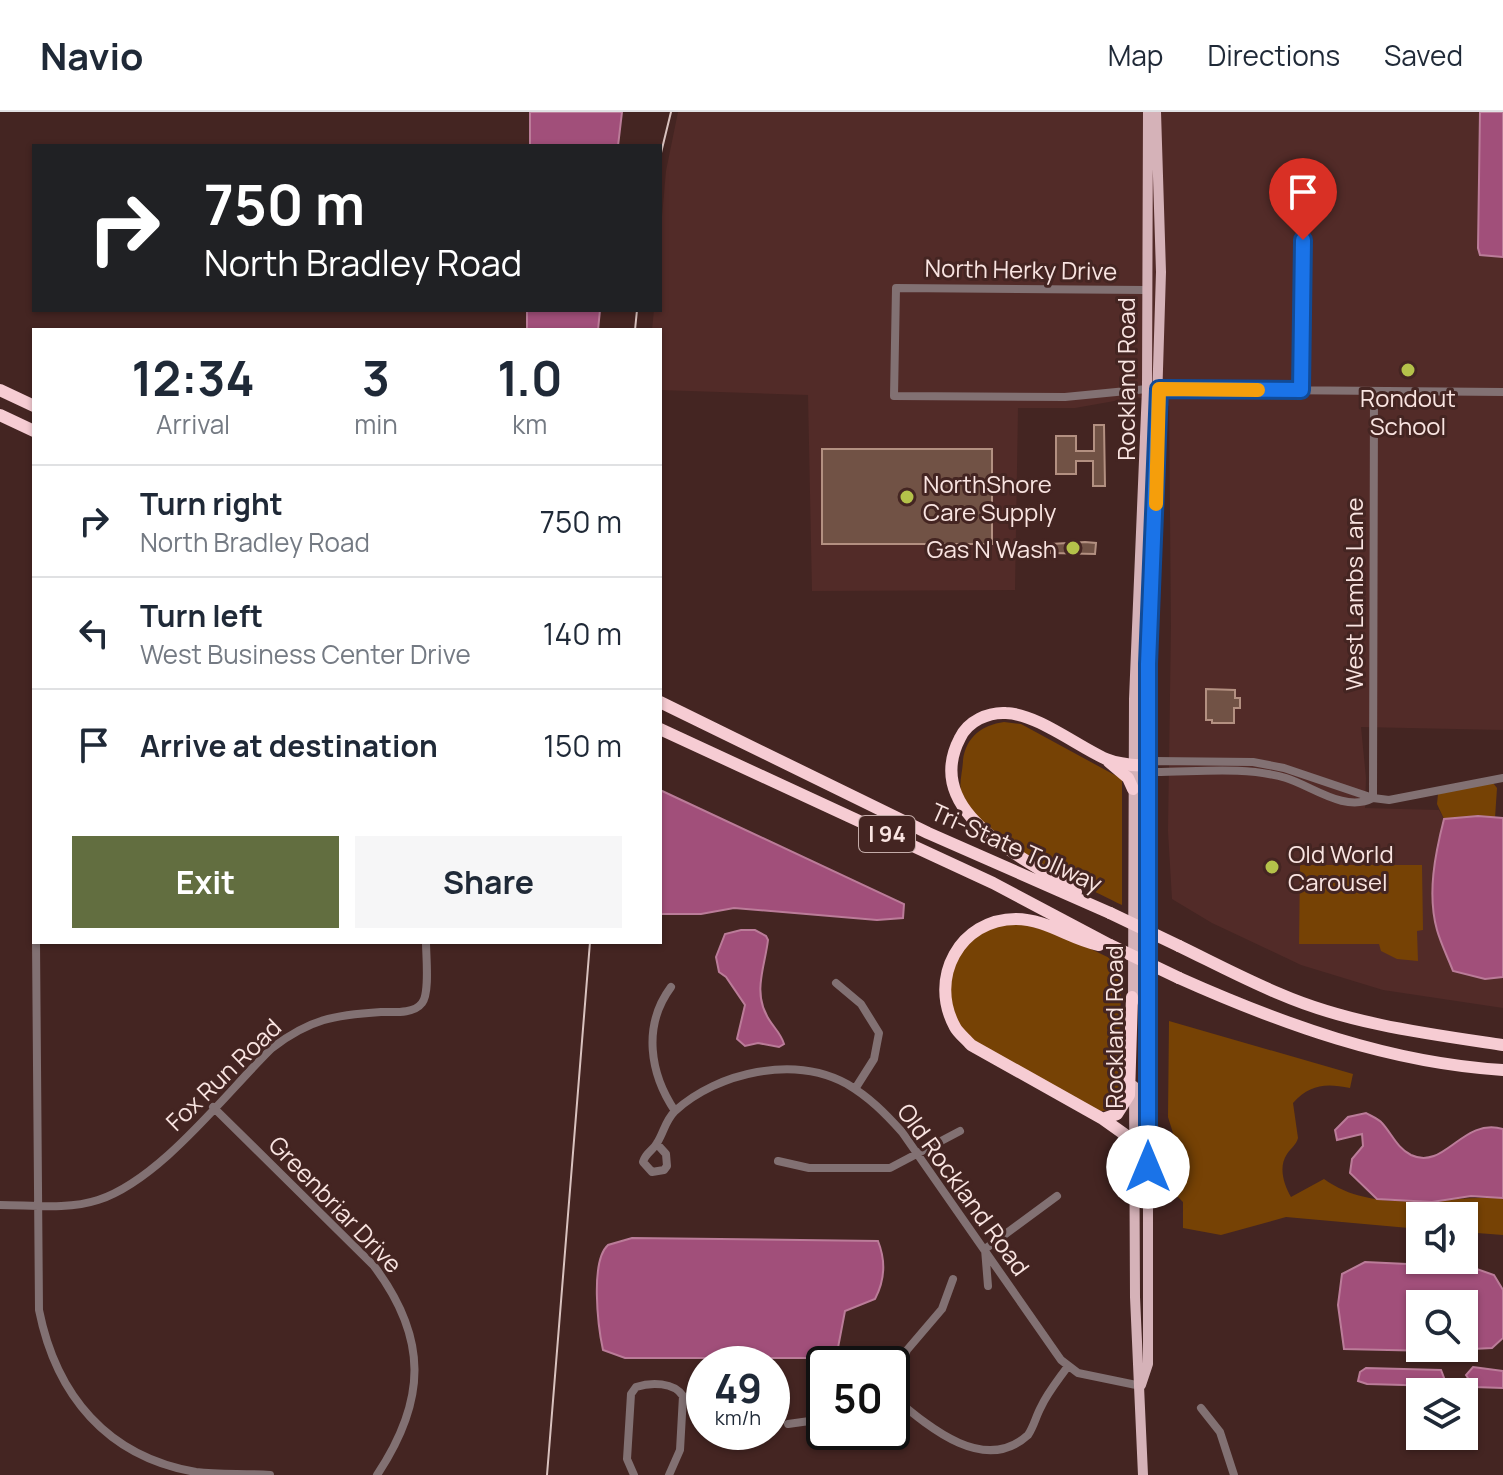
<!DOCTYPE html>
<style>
:root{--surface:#fff;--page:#f6f6f7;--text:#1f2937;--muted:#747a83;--line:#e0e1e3;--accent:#626e40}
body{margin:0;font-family:Manrope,sans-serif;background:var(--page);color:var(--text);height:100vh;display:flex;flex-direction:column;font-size:30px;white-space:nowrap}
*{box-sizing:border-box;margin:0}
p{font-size:26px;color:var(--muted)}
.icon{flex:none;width:44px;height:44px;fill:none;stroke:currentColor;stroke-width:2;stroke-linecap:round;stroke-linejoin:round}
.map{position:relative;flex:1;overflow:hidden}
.details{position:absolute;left:32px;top:216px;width:630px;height:616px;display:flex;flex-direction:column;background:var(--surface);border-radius:0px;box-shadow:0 2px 6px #0004}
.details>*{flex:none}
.guide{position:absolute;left:32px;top:32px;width:630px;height:168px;border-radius:0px;box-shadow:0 2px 6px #0004;background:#202124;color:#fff;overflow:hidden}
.fabs{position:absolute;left:1406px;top:1090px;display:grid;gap:16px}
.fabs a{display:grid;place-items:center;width:72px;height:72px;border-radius:0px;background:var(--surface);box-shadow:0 2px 6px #0004;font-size:40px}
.speed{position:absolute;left:686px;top:1234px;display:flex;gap:16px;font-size:40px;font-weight:700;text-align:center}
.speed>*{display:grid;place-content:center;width:104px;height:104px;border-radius:50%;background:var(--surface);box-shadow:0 2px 6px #0004;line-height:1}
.speed small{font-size:20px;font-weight:400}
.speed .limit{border:4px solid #111;border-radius:12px;background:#fff;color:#111}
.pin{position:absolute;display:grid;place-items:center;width:68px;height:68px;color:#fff;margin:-82px -34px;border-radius:50% 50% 50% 0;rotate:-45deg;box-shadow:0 0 8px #0007}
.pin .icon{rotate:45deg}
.me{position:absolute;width:88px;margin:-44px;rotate:0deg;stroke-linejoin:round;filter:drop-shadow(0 0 6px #0008)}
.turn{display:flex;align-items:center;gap:28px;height:168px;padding:0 40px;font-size:36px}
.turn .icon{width:104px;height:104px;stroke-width:2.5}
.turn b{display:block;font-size:56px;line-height:68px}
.eta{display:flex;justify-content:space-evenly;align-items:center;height:136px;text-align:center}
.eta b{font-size:48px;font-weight:700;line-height:56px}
.cta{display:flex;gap:16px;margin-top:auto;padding:16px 40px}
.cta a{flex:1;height:92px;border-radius:0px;background:var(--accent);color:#fff;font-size:32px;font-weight:700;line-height:92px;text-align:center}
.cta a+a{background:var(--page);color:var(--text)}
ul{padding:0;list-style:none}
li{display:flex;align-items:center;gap:24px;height:112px;padding:0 40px;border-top:2px solid var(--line)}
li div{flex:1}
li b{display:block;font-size:30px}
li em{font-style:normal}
header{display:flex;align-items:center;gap:48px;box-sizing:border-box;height:112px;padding:0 40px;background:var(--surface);border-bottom:2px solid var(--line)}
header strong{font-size:38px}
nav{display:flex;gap:44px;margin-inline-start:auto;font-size:28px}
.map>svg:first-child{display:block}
</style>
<header>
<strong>Navio</strong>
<nav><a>Map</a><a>Directions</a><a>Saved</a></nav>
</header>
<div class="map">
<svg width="1503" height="1363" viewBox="0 0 1503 1363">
<rect width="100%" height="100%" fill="#442522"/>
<!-- built -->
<path fill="#522b28" d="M 678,0 L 1503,0 L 1503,618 L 1361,615 L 1366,666 L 1365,696 L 1439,698 L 1444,707 L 1436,736 L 1432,792 L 1437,820 L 1444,833 L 1485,867 L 1503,865 L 1503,896 L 1383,878 L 1301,853 L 1212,811 L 1172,787 L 1168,719 L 1171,514 L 1169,294 L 1137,285 L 1075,296 L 1018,296 L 1015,478 L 812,479 L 808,283 L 660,278 L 660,218 L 652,218 L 654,198 L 660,198 L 660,127 L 666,59 Z"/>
<!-- green -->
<path fill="#764205" d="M 1004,610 L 1021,612 L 1122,667 L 1122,793 C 1079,771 975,727 961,679 C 959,670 963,657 963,648 C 966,625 982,613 1004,610 Z
M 1493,671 L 1497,676 L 1495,706 L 1444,707 L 1437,692 L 1438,682 Z
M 1300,753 L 1422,753 L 1423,818 L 1417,819 L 1418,849 L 1397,847 L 1381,839 L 1379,832 L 1299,832 Z
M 1017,810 L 1066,825 L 1122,852 L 1118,968 L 1122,986 L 1118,996 L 1092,1001 L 972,930 L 957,915 L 949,888 L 948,859 L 971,825 L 983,817 Z
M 1169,909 L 1353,962 L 1350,976 C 1326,971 1310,972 1293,991 L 1298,1026 C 1296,1033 1292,1035 1287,1042 C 1278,1055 1284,1073 1291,1085 L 1324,1067 C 1375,1104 1445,1083 1503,1086 L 1503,1123 L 1464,1120 L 1464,1104 L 1420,1104 L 1420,1117 L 1286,1105 L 1221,1123 L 1183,1116 L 1183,1090 L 1174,1081 L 1176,1031 L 1168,1005 Z"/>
<!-- water -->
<path fill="#a14f7a" stroke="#bb7c99" stroke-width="2" fill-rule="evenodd" d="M 530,0 L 622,0 L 618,34 L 530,34 Z
M 1480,0 L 1503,0 L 1503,145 L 1480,143 L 1478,136 Z
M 527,198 L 600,198 L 598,218 L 527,218 Z
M 660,678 L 904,792 L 903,806 L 877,808 L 734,796 L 701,802 L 660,802 Z
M 1478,704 L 1503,706 L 1503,865 L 1485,867 L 1453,859 C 1448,846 1441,832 1437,818 C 1427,782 1435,742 1444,707 Z
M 741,818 L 755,818 L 766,824 L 768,828 C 765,854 753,879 767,904 C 772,914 781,921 784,932 L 779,935 L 758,931 L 745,934 L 737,927 L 745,893 L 726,865 L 719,860 L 716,845 L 725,822 Z
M 1366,1001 C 1371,1004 1379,1007 1382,1011 C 1392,1022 1397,1036 1411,1043 C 1445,1059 1462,1005 1503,1017 L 1503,1086 L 1471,1084 L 1432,1090 L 1377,1087 L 1350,1061 L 1352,1047 L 1363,1034 L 1362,1022 L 1337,1028 L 1335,1018 L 1348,1005 Z
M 632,1126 L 878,1129 C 886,1149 885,1168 875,1187 L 845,1199 L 837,1241 L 830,1246 L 625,1246 L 603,1238 C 598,1215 590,1149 608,1133 Z
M 1365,1150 L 1471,1155 L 1494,1163 L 1503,1178 L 1503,1226 L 1492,1236 L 1433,1239 L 1344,1237 L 1338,1193 L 1342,1162 ZM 1420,1192 L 1464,1192 L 1464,1236 L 1420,1236 Z
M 1473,1255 L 1503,1259 L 1503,1276 L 1474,1275 L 1466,1263 Z
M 1366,1256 L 1441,1258 L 1446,1271 L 1439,1274 L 1367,1272 L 1358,1269 L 1360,1260 Z"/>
<!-- building -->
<path fill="#715245" stroke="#b39081" stroke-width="2" d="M 1094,313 L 1104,313 L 1105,374 L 1093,374 L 1093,349 L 1076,349 L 1076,362 L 1056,362 L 1056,324 L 1076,324 L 1076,339 L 1094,339 Z
M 822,337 L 992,337 L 992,432 L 822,432 Z
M 1085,430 L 1096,431 L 1095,442 L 1051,441 L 1051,432 Z
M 1206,577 L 1235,578 L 1235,586 L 1240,586 L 1240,596 L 1234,596 L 1234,611 L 1212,611 L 1212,608 L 1206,608 Z"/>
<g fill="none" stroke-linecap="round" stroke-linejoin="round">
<!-- minor -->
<path stroke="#827173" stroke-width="8" d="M 1146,178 L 896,176 L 894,284 L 1065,285 L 1147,277 L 1503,280
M 1301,278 L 1303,128
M 1374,279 L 1373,686 L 1389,688 L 1503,666
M 1155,649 L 1253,650 L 1284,656 L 1373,686 C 1345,701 1312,674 1286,666 C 1245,654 1197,660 1155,660 L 1148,654 Z
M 36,830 L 39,1198 C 56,1283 107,1345 196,1360 C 220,1363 245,1361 270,1363
M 836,871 L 861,892 L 879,921 L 874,947 L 855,977
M 671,875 C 642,914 650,962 675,999
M 213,995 L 374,1154 C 428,1226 427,1288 377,1363
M 657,1032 L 666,1042 L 667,1054 L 664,1058 L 652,1060 L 643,1050 C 646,1040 653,1039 657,1031 C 664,1020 665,1009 675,999 C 718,960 794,943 847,972 C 869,985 885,1001 902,1020 L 1061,1248 L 1078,1261 L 1141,1274
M 778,1049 L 809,1056 L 890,1056 L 960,1019
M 0,1093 C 31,1093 67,1098 98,1088 C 160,1068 225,982 272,936 C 310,907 334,903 381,900 C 394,900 414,902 422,891 C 430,882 426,844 426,830
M 988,1174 L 985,1137 L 1057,1084
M 892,1269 L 907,1238 L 942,1197 L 953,1167
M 892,1284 C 929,1315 984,1363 1028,1323 C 1034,1314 1036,1304 1041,1295 C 1048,1280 1059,1267 1068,1254
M 1201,1296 L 1220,1320 L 1234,1363
M 788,1312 L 824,1307
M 634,1363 L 627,1347 L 631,1282 L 636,1275 C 651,1270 674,1270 683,1284 L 680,1338 L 669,1363"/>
<!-- major -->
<path stroke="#d5b2b8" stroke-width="10" d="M 1133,890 L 1134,587 L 1147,277 L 1148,0
M 1134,974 L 1135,1185 L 1143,1363
M 1141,1273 L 1148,1252 L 1148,581 L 1161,160 L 1156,0"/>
<!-- highway -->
<path stroke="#f6ccd3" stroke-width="12" d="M 0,278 L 34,294
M 0,303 L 34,319
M 660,590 L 928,721 L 1110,801
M 660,617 L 993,771 L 1110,833
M 1109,650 L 1128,666 L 1133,677
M 1076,780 C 1027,746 920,702 960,626 C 968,609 988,600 1006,601 C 1037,602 1077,634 1106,647 C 1120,653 1134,653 1148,654
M 1099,833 C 1070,827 1046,807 1016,807 C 960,807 928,866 955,915 C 958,921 966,927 971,933 L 1103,1007 L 1148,1039
M 1179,834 C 1212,850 1246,868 1280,882 C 1349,912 1429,922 1503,933
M 1179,866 C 1282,912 1389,951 1503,958
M 1103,1007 L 1117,1002 L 1129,983 L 1132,885"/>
<!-- rail -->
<path stroke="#d9c2bf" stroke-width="2" d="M 660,45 L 671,0
M 635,218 L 637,198
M 547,1363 L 590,830"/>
<!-- highway-bridge -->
<path stroke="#f6ccd3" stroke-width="12" d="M 1110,801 L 1179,834
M 1110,833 L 1179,866"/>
</g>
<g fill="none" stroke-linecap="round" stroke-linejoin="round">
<defs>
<path id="route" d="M 1148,1055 L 1148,552 L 1159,277 L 1301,278 L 1303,128"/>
</defs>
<!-- route casing -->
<use href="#route" stroke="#114b97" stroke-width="20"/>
<!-- route -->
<use href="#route" stroke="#1a73e8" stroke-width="14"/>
<!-- slow -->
<path stroke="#f59e0b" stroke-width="14" d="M 1156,392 L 1159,277 L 1258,278"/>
</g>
<!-- markers -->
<g fill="#b4c24a" stroke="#442522" stroke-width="3">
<circle cx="1408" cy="258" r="8"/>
<circle cx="907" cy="385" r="8"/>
<circle cx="1073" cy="436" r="8"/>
<circle cx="1272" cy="755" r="8"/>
</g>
<g text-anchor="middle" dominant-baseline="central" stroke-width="6" stroke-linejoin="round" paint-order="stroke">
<!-- shield labels -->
<rect fill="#442522" stroke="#c3aba8" stroke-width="2" x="859" y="704" width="56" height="36" rx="6"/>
<g font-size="22" font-weight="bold" fill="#f9e4e1">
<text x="887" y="722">I 94</text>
</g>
<!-- street labels -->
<g font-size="24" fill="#f9e4e1" stroke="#442522">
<text transform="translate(1021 157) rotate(1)">North Herky Drive</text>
<text transform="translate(1125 267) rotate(-90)">Rockland Road</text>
<text transform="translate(1353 482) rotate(-90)">West Lambs Lane</text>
<text transform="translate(1017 735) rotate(24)">Tri-State Tollway</text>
<text transform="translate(1113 915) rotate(-90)">Rockland Road</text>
<text transform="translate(223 962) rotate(-44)">Fox Run Road</text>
<text transform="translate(964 1077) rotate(54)">Old Rockland Road</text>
<text transform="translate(336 1092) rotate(46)">Greenbriar Drive</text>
</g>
<!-- poi labels -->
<g font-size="24" fill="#f9e4e1" stroke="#442522" text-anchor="start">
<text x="1408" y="285" text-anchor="middle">Rondout<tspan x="1408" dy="28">School</tspan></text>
<text x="923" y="371">NorthShore<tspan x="923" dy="28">Care Supply</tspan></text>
<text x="1057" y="436" text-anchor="end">Gas N Wash</text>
<text x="1288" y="741">Old World<tspan x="1288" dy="28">Carousel</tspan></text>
</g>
</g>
</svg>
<div class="fabs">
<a><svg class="icon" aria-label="sound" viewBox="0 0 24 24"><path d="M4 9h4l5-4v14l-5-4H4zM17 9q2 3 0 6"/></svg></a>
<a><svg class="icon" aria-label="search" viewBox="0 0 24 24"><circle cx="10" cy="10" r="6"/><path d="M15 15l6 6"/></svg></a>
<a><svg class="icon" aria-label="layers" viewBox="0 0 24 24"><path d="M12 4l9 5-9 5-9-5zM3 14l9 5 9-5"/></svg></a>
</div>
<div class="speed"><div>49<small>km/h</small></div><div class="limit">50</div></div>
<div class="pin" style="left:1303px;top:128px;background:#d93025"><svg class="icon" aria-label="arrive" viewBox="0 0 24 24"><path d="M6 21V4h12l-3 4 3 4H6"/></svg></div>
<svg class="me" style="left:1148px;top:1055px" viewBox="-20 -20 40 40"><circle r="19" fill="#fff"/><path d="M0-13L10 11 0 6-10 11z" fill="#1a73e8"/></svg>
<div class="guide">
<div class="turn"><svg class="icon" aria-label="right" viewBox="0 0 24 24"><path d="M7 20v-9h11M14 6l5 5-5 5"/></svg><div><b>750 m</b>North Bradley Road</div></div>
</div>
<section class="details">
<div class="eta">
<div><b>12:34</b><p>Arrival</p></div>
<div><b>3</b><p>min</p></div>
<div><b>1.0</b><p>km</p></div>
</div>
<ul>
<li><svg class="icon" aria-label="right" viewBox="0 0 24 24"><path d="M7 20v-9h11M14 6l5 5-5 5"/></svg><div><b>Turn right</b><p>North Bradley Road</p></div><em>750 m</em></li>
<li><svg class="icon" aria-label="left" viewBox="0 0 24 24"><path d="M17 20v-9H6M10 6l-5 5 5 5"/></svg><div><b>Turn left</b><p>West Business Center Drive</p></div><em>140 m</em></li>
<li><svg class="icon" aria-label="arrive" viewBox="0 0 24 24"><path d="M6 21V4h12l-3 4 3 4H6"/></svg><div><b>Arrive at destination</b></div><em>150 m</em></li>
</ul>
<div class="cta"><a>Exit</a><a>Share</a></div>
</section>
</div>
